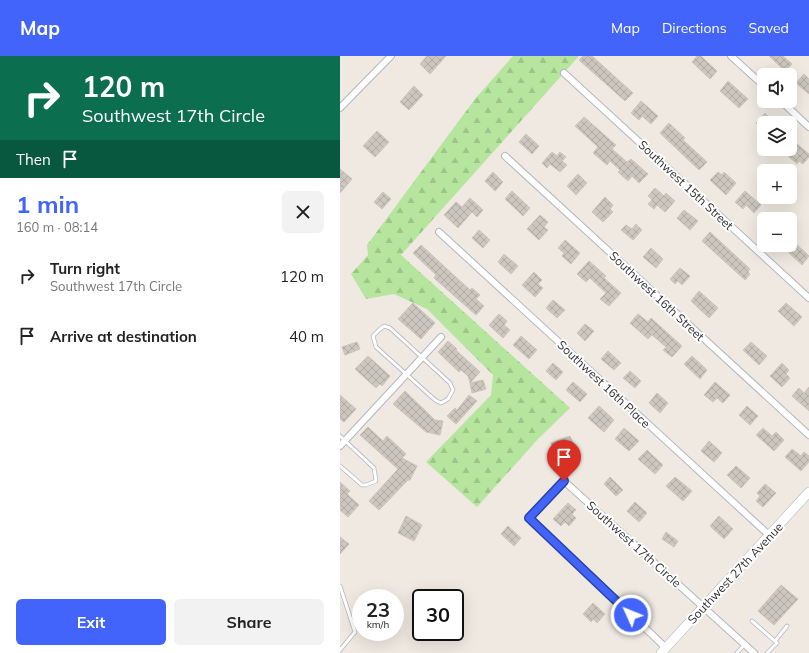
<!DOCTYPE html>
<meta charset="utf-8">
<style>
:root{--surface:#fff;--page:#f2f2f2;--text:#222;--muted:#767676;--accent:#4264fb}
body{margin:0;font-family:Mulish,sans-serif;background:var(--page);color:var(--text);height:100vh;display:flex;flex-direction:column;font-size:15px;white-space:nowrap}
*{box-sizing:border-box;margin:0}
p{font-size:13px;color:var(--muted)}
.icon{flex:none;width:22px;height:22px;fill:none;stroke:currentColor;stroke-width:2;stroke-linecap:round;stroke-linejoin:round}
.map{position:relative;flex:1;overflow:hidden}
.panel{display:flex;flex-direction:column;background:var(--surface);width:340px}
.panel>*{flex:none}
.hud{background:#0b6e4f;color:#fff;overflow:hidden}
.buttons{position:absolute;left:417px;top:12px;display:grid;gap:8px}
.buttons a{display:grid;place-items:center;width:40px;height:40px;border-radius:6px;background:var(--surface);box-shadow:0 4px 16px #0002;font-size:20px}
.speed{position:absolute;left:12px;top:533px;display:flex;gap:8px;font-size:20px;font-weight:700;text-align:center}
.speed>*{display:grid;place-content:center;width:52px;height:52px;border-radius:50%;background:var(--surface);box-shadow:0 4px 16px #0002;line-height:1}
.speed small{font-size:10px;font-weight:400}
.speed .limit{border:2px solid #111;border-radius:6px;background:#fff;color:#111}
.pin{position:absolute;display:grid;place-items:center;width:34px;height:34px;color:#fff;margin:-41px -17px;border-radius:50% 50% 50% 0;rotate:-45deg;box-shadow:0 0 4px #0007}
.pin .icon{rotate:45deg}
.me{position:absolute;width:44px;margin:-22px;rotate:314deg;stroke-linejoin:round;filter:drop-shadow(0 0 3px #0008)}
.turn{display:flex;align-items:center;gap:14px;height:84px;padding:0 16px;font-size:18px}
.turn .icon{width:52px;height:52px;stroke-width:2.5}
.turn b{display:block;font-size:28px;line-height:34px}
.then{display:flex;align-items:center;height:38px;padding:0 16px;background:#0003;gap:8px;font-size:15px}
.round{display:grid;place-items:center;flex:none;width:42px;height:42px;border-radius:6px;background:var(--page)}
.overview{display:flex;align-items:center;justify-content:space-between;height:68px;padding:0 16px}
h1{font-size:24px;font-weight:700;line-height:30px;color:var(--accent)}
.cta{display:flex;gap:8px;margin-top:auto;padding:8px 16px}
.cta a{flex:1;height:46px;border-radius:6px;background:var(--accent);color:#fff;font-size:16px;font-weight:700;line-height:46px;text-align:center}
.cta a+a{background:var(--page);color:var(--text)}
ul{padding:0;list-style:none}
li{display:flex;align-items:center;gap:12px;height:60px;padding:0 16px}
li div{flex:1}
li b{display:block;font-size:15px}
li em{font-style:normal}
header{display:flex;align-items:center;gap:24px;box-sizing:border-box;height:56px;padding:0 20px;background:var(--accent);color:#fff}
header strong{font-size:19px}
nav{display:flex;gap:22px;margin-inline-start:auto;font-size:14px}
main{display:flex;flex:1;min-height:0}
.map>svg:first-child{display:block}
</style>
<header>
<strong>Map</strong>
<nav><a>Map</a><a>Directions</a><a>Saved</a></nav>
</header>
<main>
<section class="panel">
<div class="hud">
<div class="turn"><svg class="icon" aria-label="right" viewBox="0 0 24 24"><path d="M7 20v-9h11M14 6l5 5-5 5"/></svg><div><b>120 m</b>Southwest 17th Circle</div></div>
<div class="then">Then<svg class="icon" aria-label="arrive" viewBox="0 0 24 24"><path d="M6 21V4h12l-3 4 3 4H6"/></svg></div>
</div>
<div class="overview"><div><h1>1 min</h1><p>160 m · 08:14</p></div><a class="round"><svg class="icon" aria-label="close" viewBox="0 0 24 24"><path d="M6 6l12 12M18 6L6 18"/></svg></a></div>
<ul>
<li><svg class="icon" aria-label="right" viewBox="0 0 24 24"><path d="M7 20v-9h11M14 6l5 5-5 5"/></svg><div><b>Turn right</b><p>Southwest 17th Circle</p></div><em>120 m</em></li>
<li><svg class="icon" aria-label="arrive" viewBox="0 0 24 24"><path d="M6 21V4h12l-3 4 3 4H6"/></svg><div><b>Arrive at destination</b></div><em>40 m</em></li>
</ul>
<div class="cta"><a>Exit</a><a>Share</a></div>
</section>
<div class="map">
<svg width="469" height="597" viewBox="0 0 469 597">
<defs>
<pattern id="forest-firs" width="22" height="20" patternUnits="userSpaceOnUse"><rect width="22" height="20" fill="#b6e59e"/><path d="M5 1l3.5 6h-7zM16 11l3.5 6h-7z" fill="#9dc588"/></pattern>
<pattern id="building-cross-hatch" width="8" height="8" patternUnits="userSpaceOnUse"><rect width="8" height="8" fill="#cbc7bf"/><path d="M0 0l8 8M0 8l8-8" fill="none" stroke="#afaba4"/></pattern>
</defs>
<rect width="100%" height="100%" fill="#efe9e1"/>
<!-- forest -->
<path fill="url(#forest-firs)" d="M 173,0 L 239,0 L 61,199 L 230,352 L 198,383 L 137,451 L 86,406 L 151,339 L 153,319 L 87,253 L 54,238 L 26,243 L 11,218 L 28,199 L 27,189 L 135,43 Z"/>
<!-- building -->
<path fill="url(#building-cross-hatch)" stroke="#cbc5ba" d="M 87,0 L 106,0 L 90,18 L 80,8 Z
M 243,0 L 252,0 L 293,37 L 285,45 L 239,4 Z
M 357,0 L 361,0 L 377,15 L 370,23 L 352,6 Z
M 429,0 L 443,0 L 452,8 L 445,15 Z
M 464,18 L 469,23 L 469,38 L 456,27 Z
M 388,25 L 408,43 L 399,52 L 380,35 Z
M 74,30 L 83,39 L 69,54 L 60,46 Z
M 301,45 L 318,60 L 311,68 L 302,60 L 299,64 L 291,57 Z
M 425,57 L 435,67 L 424,67 L 424,73 L 416,67 Z
M 244,61 L 276,89 L 272,93 L 287,106 L 291,103 L 308,118 L 299,127 L 292,120 L 288,125 L 278,116 L 280,114 L 270,105 L 267,109 L 253,97 L 258,91 L 235,70 Z
M 329,67 L 345,82 L 343,84 L 367,106 L 359,114 L 320,77 Z
M 37,75 L 49,86 L 35,101 L 23,90 Z
M 186,78 L 199,90 L 192,98 L 179,86 Z
M 457,88 L 469,98 L 469,101 L 463,108 L 459,105 L 457,108 L 447,99 Z
M 212,96 L 217,100 L 220,96 L 226,101 L 222,105 L 227,109 L 220,116 L 210,108 L 207,112 L 202,107 Z
M 0,113 L 12,123 L 0,137 Z
M 153,116 L 163,126 L 155,135 L 145,125 Z
M 378,116 L 382,119 L 384,116 L 396,127 L 386,139 L 370,124 Z
M 238,118 L 247,127 L 236,139 L 227,130 Z
M 315,132 L 324,140 L 326,137 L 335,145 L 325,156 L 317,149 L 314,153 L 308,148 L 312,144 L 308,140 Z
M 172,135 L 190,152 L 183,160 L 165,143 Z
M 405,135 L 421,149 L 414,157 L 406,149 L 403,153 L 395,146 Z
M 43,136 L 51,143 L 42,153 L 34,146 Z
M 265,141 L 273,149 L 270,153 L 273,156 L 263,166 L 252,156 Z
M 130,142 L 143,154 L 137,161 L 132,156 L 118,172 L 104,159 L 116,146 L 122,151 Z
M 344,154 L 358,165 L 350,174 L 337,162 Z
M 200,159 L 208,166 L 204,171 L 208,174 L 199,184 L 187,173 Z
M 296,168 L 302,174 L 293,184 L 281,174 L 286,169 L 292,173 Z
M 139,174 L 150,184 L 143,192 L 132,182 Z
M 370,176 L 410,213 L 408,216 L 410,218 L 405,224 L 362,185 Z
M 225,184 L 240,197 L 231,208 L 222,200 L 224,197 L 218,192 Z
M 453,185 L 469,200 L 462,209 L 446,194 Z
M 81,189 L 130,234 L 132,232 L 140,239 L 136,243 L 144,250 L 136,259 L 94,222 L 96,219 L 73,197 Z
M 311,192 L 323,203 L 316,212 L 303,201 Z
M 164,198 L 178,210 L 171,218 L 158,206 Z
M 249,205 L 266,220 L 264,222 L 281,237 L 269,250 L 260,243 L 266,237 L 250,222 L 246,226 L 237,218 Z
M 340,212 L 350,220 L 342,229 L 338,225 L 335,228 L 330,223 Z
M 194,216 L 202,224 L 198,228 L 203,232 L 195,241 L 182,229 Z
M 359,235 L 378,252 L 369,262 L 351,245 Z
M 213,244 L 225,254 L 217,262 L 206,252 Z
M 73,247 L 95,267 L 81,283 L 58,263 Z
M 446,247 L 462,261 L 454,270 L 438,255 Z
M 159,258 L 167,265 L 164,269 L 170,274 L 163,282 L 149,269 Z
M 298,258 L 308,266 L 311,262 L 342,290 L 332,301 L 323,294 L 326,291 L 312,279 L 308,283 L 290,267 Z
M 245,268 L 254,275 L 245,285 L 237,277 Z
M 181,280 L 197,294 L 189,303 L 173,289 Z
M 108,285 L 117,293 L 116,294 L 140,316 L 130,327 L 128,320 L 121,314 L 119,316 L 98,296 Z
M 17,286 L 20,293 L 5,299 L 2,291 Z
M 411,286 L 427,300 L 419,309 L 403,294 Z
M 268,295 L 281,307 L 274,314 L 261,303 Z
M 28,300 L 50,320 L 42,330 L 40,328 L 36,332 L 15,313 Z
M 352,300 L 367,314 L 360,323 L 344,308 Z
M 213,307 L 223,316 L 216,324 L 206,315 Z
M 442,307 L 449,314 L 446,318 L 450,322 L 442,331 L 430,320 Z
M 290,315 L 301,325 L 295,332 L 283,322 Z
M 143,324 L 146,333 L 132,337 L 130,327 Z
M 233,326 L 247,338 L 240,346 L 226,334 Z
M 375,326 L 390,339 L 383,347 L 377,342 L 373,346 L 364,339 Z
M 469,331 L 469,355 L 452,340 L 459,332 L 464,337 Z
M 65,335 L 95,364 L 103,365 L 100,379 L 86,376 L 53,348 Z
M 317,337 L 328,347 L 320,357 L 309,347 Z
M 0,339 L 16,353 L 4,366 L 0,363 Z
M 129,339 L 137,345 L 116,368 L 107,360 L 115,352 L 117,354 Z
M 259,350 L 274,364 L 264,376 L 248,362 Z
M 407,350 L 418,360 L 410,369 L 399,359 Z
M 28,371 L 43,385 L 47,380 L 66,398 L 62,402 L 77,410 L 70,424 L 68,424 L 39,454 L 29,445 L 58,413 L 20,379 Z
M 284,372 L 299,385 L 289,395 L 275,383 Z
M 423,372 L 432,380 L 436,376 L 444,384 L 434,395 L 416,379 Z
M 230,380 L 234,390 L 215,398 L 211,387 Z
M 369,385 L 382,397 L 374,406 L 361,395 Z
M 452,393 L 461,400 L 464,396 L 469,400 L 469,406 L 461,415 L 445,401 Z
M 307,394 L 323,409 L 315,418 L 298,403 Z
M 396,410 L 410,422 L 401,432 L 387,419 Z
M 270,421 L 283,434 L 276,440 L 264,428 Z
M 335,421 L 352,435 L 343,445 L 326,430 Z
M 0,426 L 10,435 L 7,438 L 19,449 L 8,461 L 0,454 Z
M 425,428 L 436,437 L 423,451 L 416,445 L 420,440 L 417,437 Z
M 295,446 L 307,457 L 299,466 L 287,455 Z
M 228,447 L 236,454 L 232,458 L 236,462 L 229,470 L 225,466 L 221,470 L 213,463 Z
M 66,460 L 82,469 L 74,485 L 58,477 Z
M 379,460 L 393,473 L 384,483 L 370,470 Z
M 168,470 L 181,482 L 174,490 L 161,478 Z
M 326,476 L 338,485 L 334,491 L 322,483 Z
M 0,481 L 9,488 L 0,498 Z
M 441,529 L 458,543 L 434,569 L 418,555 Z
M 253,547 L 265,558 L 257,567 L 253,563 L 251,566 L 243,558 Z"/>
<g fill="none" stroke-linecap="round" stroke-linejoin="round">
<defs>
<path id="lane" d="M 44,270 L 50,272 L 110,327 L 113,334 L 108,343 L 101,347 L 95,344 L 36,291 L 33,280 L 39,274 Z
M 0,380 L 34,412 L 36,425 L 26,429 L 22,429 L 0,410
M 0,530 L 15,576 L 0,594
M 412,565 L 437,587 L 427,597
M 435,585 L 447,570
M 397,597 L 404,589"/>
<path id="street" d="M 391,0 L 424,30
M 224,17 L 469,242
M 441,45 L 469,71
M 0,52 L 51,0
M 165,100 L 469,379
M 99,176 L 430,480
M 0,390 L 101,281
M 326,592 L 189,461 L 224,425 L 414,597"/>
<path id="secondary" d="M 321,597 L 469,436"/>
</defs>
<!-- lane casing -->
<use href="#lane" stroke="#b4b7c1" stroke-width="4.5"/>
<!-- street casing -->
<use href="#street" stroke="#b4b7c1" stroke-width="8"/>
<!-- secondary casing -->
<use href="#secondary" stroke="#b4b7c1" stroke-width="10"/>
<!-- lane -->
<use href="#lane" stroke="#fff" stroke-width="3"/>
<!-- street -->
<use href="#street" stroke="#fff" stroke-width="6"/>
<!-- secondary -->
<use href="#secondary" stroke="#fff" stroke-width="9"/>
</g>
<g fill="none" stroke-linecap="round" stroke-linejoin="round">
<defs>
<path id="route" d="M 224,425 L 189,462 L 291,559"/>
</defs>
<!-- route casing -->
<use href="#route" stroke="#2b41a3" stroke-width="10"/>
<!-- route -->
<use href="#route" stroke="#4264fb" stroke-width="7"/>
</g>
<g text-anchor="middle" dominant-baseline="central" stroke-width="4" stroke-linejoin="round" paint-order="stroke">
<!-- street labels -->
<g font-size="12" fill="#2e2e2e" stroke="#fff">
<text transform="translate(346 129) rotate(43)">Southwest 15th Street</text>
<text transform="translate(317 240) rotate(43)">Southwest 16th Street</text>
<text transform="translate(264 328) rotate(43)">Southwest 16th Place</text>
<text transform="translate(294 488) rotate(42)">Southwest 17th Circle</text>
<text transform="translate(395 517) rotate(-47)">Southwest 27th Avenue</text>
</g>
</g>
</svg>
<div class="buttons">
<a><svg class="icon" aria-label="sound" viewBox="0 0 24 24"><path d="M4 9h4l5-4v14l-5-4H4zM17 9q2 3 0 6"/></svg></a>
<a><svg class="icon" aria-label="layers" viewBox="0 0 24 24"><path d="M12 4l9 5-9 5-9-5zM3 14l9 5 9-5"/></svg></a>
<a>+</a>
<a>−</a>
</div>
<div class="speed"><div>23<small>km/h</small></div><div class="limit">30</div></div>
<div class="pin" style="left:224px;top:425px;background:#d93025"><svg class="icon" aria-label="arrive" viewBox="0 0 24 24"><path d="M6 21V4h12l-3 4 3 4H6"/></svg></div>
<svg class="me" style="left:291px;top:559px" viewBox="-20 -20 40 40"><circle r="17" fill="#4264fb" stroke="#fff" stroke-width="3"/><path d="M0-11L8 9 0 5-8 9z" fill="#fff"/></svg>
</div>
</main>
